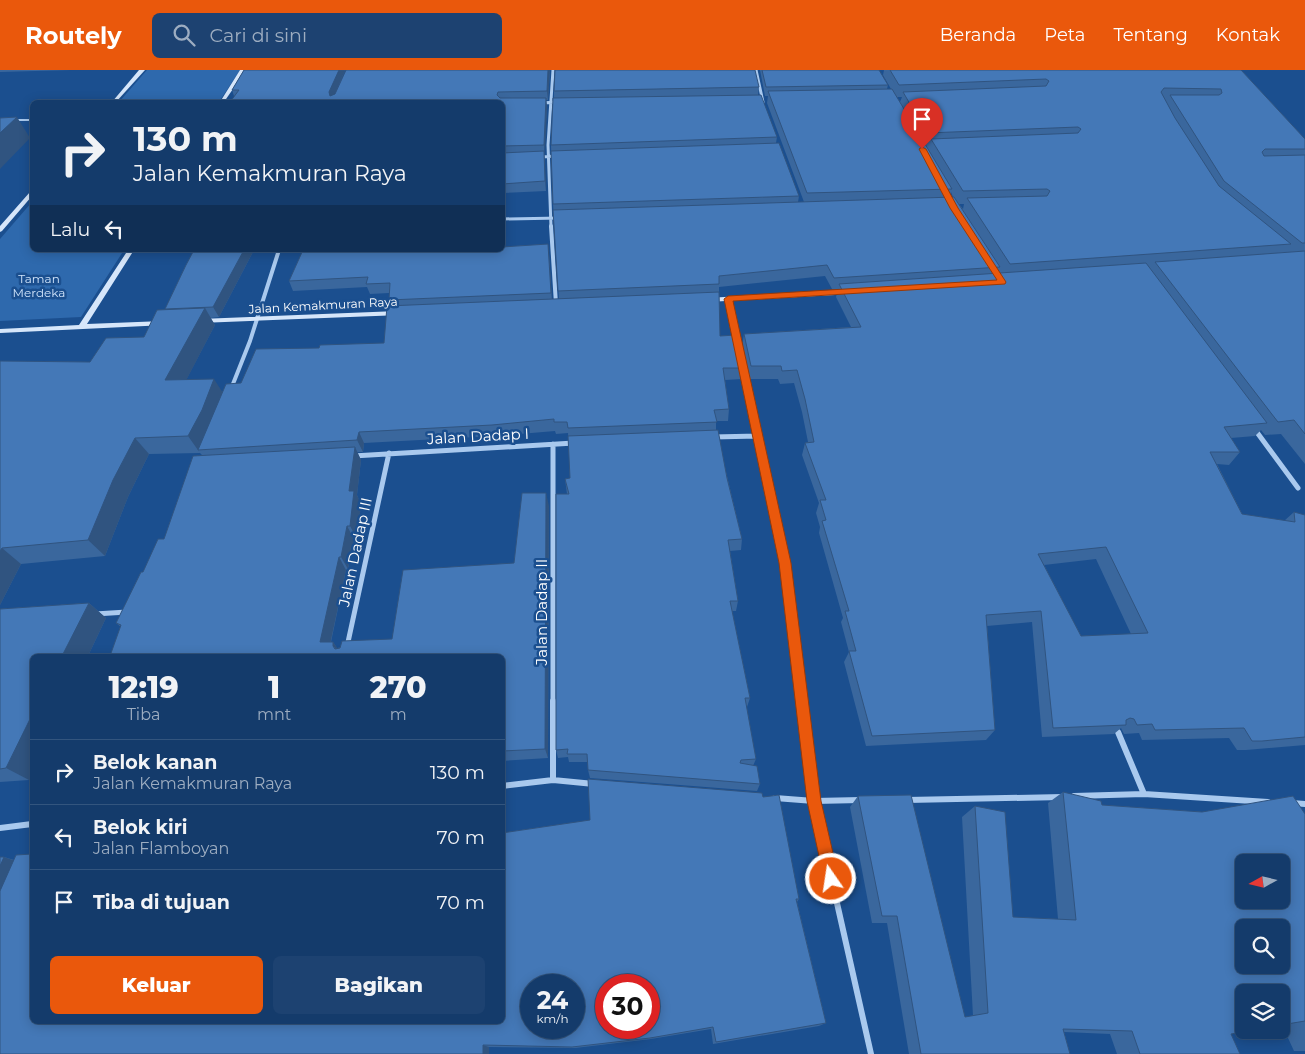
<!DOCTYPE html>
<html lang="id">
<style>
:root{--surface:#143b6b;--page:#1d4271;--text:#f1f3f6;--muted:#9dadc1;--line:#33557e;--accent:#ea580c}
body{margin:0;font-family:Montserrat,sans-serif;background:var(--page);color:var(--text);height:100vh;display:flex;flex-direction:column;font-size:19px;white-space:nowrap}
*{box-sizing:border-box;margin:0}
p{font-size:16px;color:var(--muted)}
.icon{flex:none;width:28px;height:28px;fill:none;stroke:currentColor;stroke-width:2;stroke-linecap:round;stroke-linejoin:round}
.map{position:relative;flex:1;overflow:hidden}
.panel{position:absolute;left:30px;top:584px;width:475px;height:370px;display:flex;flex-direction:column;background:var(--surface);border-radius:8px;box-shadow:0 2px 12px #0003,0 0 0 1px var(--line)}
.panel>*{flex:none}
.hud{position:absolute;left:30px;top:30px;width:475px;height:152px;border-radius:8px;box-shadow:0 2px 12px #0003,0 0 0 1px var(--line);background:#143b6b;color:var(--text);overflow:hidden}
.needle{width:32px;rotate:262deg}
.controls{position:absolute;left:1235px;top:784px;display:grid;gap:10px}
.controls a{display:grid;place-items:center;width:55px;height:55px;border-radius:8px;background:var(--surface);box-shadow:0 2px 12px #0003,0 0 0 1px var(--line);font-size:25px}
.speed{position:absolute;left:520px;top:904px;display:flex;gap:10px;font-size:25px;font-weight:700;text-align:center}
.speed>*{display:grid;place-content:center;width:65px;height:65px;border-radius:50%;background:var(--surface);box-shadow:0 2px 12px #0003,0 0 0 1px var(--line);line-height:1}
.speed small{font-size:12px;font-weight:400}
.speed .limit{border:8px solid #d22;background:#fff;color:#111}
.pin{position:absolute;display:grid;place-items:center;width:42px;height:42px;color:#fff;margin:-51px -21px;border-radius:50% 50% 50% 0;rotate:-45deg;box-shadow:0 0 5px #0007}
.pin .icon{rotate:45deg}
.me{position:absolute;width:55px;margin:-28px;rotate:347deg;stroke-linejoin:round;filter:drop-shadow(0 0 4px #0008)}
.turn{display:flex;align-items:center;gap:18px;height:105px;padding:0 20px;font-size:22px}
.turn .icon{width:65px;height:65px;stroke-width:2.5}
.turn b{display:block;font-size:35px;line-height:42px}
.then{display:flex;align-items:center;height:48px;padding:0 20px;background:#0003;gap:10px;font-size:19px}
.eta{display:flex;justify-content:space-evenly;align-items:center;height:85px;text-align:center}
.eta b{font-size:30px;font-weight:800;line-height:35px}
.cta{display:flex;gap:10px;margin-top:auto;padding:10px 20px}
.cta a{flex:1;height:58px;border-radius:8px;background:var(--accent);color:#fff;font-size:20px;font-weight:800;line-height:58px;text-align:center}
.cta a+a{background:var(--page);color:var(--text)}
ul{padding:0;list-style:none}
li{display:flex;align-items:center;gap:15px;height:65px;padding:0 20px;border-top:1px solid var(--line)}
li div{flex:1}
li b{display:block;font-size:19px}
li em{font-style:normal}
header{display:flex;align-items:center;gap:30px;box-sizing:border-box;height:70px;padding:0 25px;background:var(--accent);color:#fff}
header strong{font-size:24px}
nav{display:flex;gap:28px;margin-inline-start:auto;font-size:18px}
.search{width:350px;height:45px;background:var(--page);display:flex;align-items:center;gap:12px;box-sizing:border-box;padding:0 18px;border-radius:8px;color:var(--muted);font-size:19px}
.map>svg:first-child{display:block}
</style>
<header>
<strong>Routely</strong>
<div class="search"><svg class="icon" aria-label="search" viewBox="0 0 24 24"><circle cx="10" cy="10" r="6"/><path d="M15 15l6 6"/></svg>Cari di sini</div>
<nav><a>Beranda</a><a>Peta</a><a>Tentang</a><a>Kontak</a></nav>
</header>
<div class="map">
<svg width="1305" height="984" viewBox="0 0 1305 984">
<rect width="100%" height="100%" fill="#1b4f8f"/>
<!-- green -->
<path fill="#2e69ad" d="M 147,0 L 240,0 L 219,32 L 119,32 Z
M 32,132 L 32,180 L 124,180 L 81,247 L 0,251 L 0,169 Z"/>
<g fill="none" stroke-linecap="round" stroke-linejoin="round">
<!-- lane -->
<path stroke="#a9c9ee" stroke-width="2" d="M 15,50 L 32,50"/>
<!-- street-far3 -->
<path stroke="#a9c9ee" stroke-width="3" d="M 756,0 L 763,32
M 540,33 L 559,32
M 538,87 L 557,86
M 502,149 L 560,148
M 551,157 L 548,75 L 553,0"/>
<!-- street-far2 -->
<path stroke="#a9c9ee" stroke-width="4" d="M 551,156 L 556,234
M 728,229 L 757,363
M 231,319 L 250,271 L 279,180
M 1255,360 L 1257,363"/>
<!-- street-far1 -->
<path stroke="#a9c9ee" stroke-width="5" d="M 757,361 L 785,493 L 802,632
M 1256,361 L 1298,418
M 713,367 L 758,366
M 553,374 L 553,632
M 353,386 L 574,373
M 95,544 L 127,542
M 345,586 L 389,383"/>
<!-- street -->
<path stroke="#a9c9ee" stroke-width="6" d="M 553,631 L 553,710
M 802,631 L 814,731 L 871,984
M 1118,662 L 1144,724
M 502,716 L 553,710 L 594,714
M 1074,726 L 1144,724 L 1268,732
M 775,728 L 814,731 L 861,730
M 907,730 L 1063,727
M 1292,733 L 1305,734
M 0,758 L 32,754"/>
<!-- secondary -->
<path fill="#d6e6fa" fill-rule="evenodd" d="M 139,0 L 145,0 L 116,32 L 112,32 Z
M 240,0 L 246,0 L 224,32 L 220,32 Z
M 32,121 L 32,126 L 2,161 L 0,162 L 0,156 L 30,122 Z
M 128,180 L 134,180 L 87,254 L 163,251 L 167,253 L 166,255 L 0,263 L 0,259 L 79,255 Z
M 850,220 L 853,220 L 853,224 L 707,232 L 703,230 L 707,228 Z
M 398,241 L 401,241 L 401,245 L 200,253 L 196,251 L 200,249 Z"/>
</g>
<!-- wall -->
<path fill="#3a679d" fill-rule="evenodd" d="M 0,0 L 71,0 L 0,2 Z
M 244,0 L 345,0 L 335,24 L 346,0 L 550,0 L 548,30 L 546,30 L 547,37 L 544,84 L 546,121 L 502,123 L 502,32 L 234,26 L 232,20 Z
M 760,0 L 879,0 L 888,15 L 887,19 L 891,19 L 883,5 L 884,0 L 1241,0 L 1305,69 L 1305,394 L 1281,364 L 1265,365 L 1261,360 L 1255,366 L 1231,368 L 1240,382 L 1229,395 L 1217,394 L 1242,444 L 1284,451 L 1294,442 L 1305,445 L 1305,675 L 1246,680 L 1237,680 L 1229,668 L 1142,670 L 1139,663 L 1124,664 L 1121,658 L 1114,664 L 1042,667 L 1032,552 L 987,556 L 995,660 L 986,670 L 866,676 L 844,592 L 849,582 L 841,552 L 843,548 L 819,463 L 820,457 L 816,443 L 819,433 L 802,385 L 805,373 L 808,372 L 802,342 L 794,313 L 780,314 L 778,309 L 749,309 L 742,277 L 744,264 L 851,257 L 836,227 L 838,219 L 832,219 L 825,206 L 719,217 L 720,266 L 743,298 L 742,309 L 725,310 L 729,339 L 728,351 L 716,351 L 716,360 L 742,469 L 741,480 L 730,481 L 738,531 L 736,541 L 732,541 L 750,628 L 747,637 L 746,637 L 756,689 L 753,696 L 760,714 L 757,721 L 590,708 L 588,700 L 588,692 L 569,692 L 568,687 L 558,688 L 556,680 L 567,424 L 565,409 L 570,408 L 568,363 L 556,364 L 555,361 L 495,366 L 364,373 L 363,382 L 357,382 L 361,390 L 357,425 L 361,434 L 357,469 L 354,469 L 348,499 L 346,500 L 331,572 L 333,572 L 337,578 L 392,569 L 514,493 L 549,436 L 548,688 L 502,691 L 502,586 L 110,586 L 121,557 L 116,553 L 143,502 L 164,469 L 203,386 L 200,383 L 149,384 L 128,427 L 105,486 L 21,494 L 0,535 L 0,291 L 90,292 L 144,267 L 165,240 L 194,180 L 254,180 L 219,247 L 210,248 L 215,255 L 186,310 L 222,322 L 319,278 L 384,273 L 391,236 L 389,230 L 389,223 L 370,224 L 367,217 L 293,221 L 289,211 L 549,184 L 552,229 L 559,229 L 553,134 L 551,75 L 554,28 L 554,21 L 759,17 L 758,25 L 777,67 L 776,73 L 799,126 L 798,132 L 804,132 L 767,33 L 768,26 L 765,26 ZM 897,27 L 902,27 L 900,32 ZM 951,122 L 953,127 L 949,127 ZM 959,134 L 964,134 L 963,139 ZM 1096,489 L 1131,564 L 1081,566 L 1044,495 Z
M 89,533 L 106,548 L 88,586 L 32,586 L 29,710 L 0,712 L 0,539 Z
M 1063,722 L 1102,735 L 1202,742 L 1305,744 L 1305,981 L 1294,981 L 1282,955 L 1231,964 L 1240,984 L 1117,984 L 1110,964 L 1064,962 L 1070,984 L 909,984 L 887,853 L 872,853 L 850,737 L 858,726 L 965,947 L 973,946 L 962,747 L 975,736 L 1013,847 L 1058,849 L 1048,733 Z
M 763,727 L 799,829 L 797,832 L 826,953 L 819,956 L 713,974 L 711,959 L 651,969 L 575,978 L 489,977 L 0,984 L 4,787 L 14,790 L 32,951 L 502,756 L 503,763 Z"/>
<!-- shaded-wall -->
<path fill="#305480" d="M 339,0 L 345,0 L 332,31 L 329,22 Z
M 548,0 L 550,0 L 548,30 L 547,21 Z
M 546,28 L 547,37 L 545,84 L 544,75 Z
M 17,47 L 30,68 L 0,99 L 0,63 Z
M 544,81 L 545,91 L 546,121 L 545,111 Z
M 548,174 L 549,184 L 552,233 L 551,223 Z
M 244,180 L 254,180 L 219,247 L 213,237 Z
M 205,238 L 215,255 L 177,328 L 165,310 Z
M 214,309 L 225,326 L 198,380 L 200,383 L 188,366 Z
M 359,362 L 364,373 L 363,382 L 357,370 Z
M 135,368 L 149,384 L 128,427 L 105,486 L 88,470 L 113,410 Z
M 355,377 L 361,390 L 357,425 L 361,434 L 357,469 L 350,456 L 349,421 Z
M 546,423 L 549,436 L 548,688 L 545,679 Z
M 347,456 L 354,469 L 348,499 L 341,487 Z
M 2,478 L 21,494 L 0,535 L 0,481 Z
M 339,487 L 346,500 L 328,584 L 320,572 Z
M 89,533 L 106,548 L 88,586 L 62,586 Z
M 333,572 L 341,583 L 333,576 Z
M 32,645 L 32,703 L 29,710 L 6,698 Z
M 4,787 L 24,794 L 0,852 L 0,796 Z
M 483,975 L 489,977 L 489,984 L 483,984 Z"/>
<!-- building -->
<path fill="#4478b7" stroke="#305480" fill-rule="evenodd" d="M 244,0 L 339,0 L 329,22 L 330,26 L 335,24 L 346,0 L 548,0 L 547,21 L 498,22 L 497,25 L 500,28 L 546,28 L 544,75 L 502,76 L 502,32 L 230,32 L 239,20 L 232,20 Z
M 555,0 L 755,0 L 759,17 L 554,21 Z
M 762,0 L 879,0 L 888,15 L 766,17 Z
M 890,0 L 1241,0 L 1305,69 L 1305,79 L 1265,79 L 1262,82 L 1264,86 L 1305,85 L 1305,173 L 1302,173 L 1224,111 L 1170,25 L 1219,25 L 1222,23 L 1221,19 L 1164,18 L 1161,22 L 1175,48 L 1219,116 L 1291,174 L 1010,194 L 967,128 L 1047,126 L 1050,121 L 1047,119 L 963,121 L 931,69 L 1078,63 L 1081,59 L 1078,57 L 927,63 L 903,22 L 1046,16 L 1049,11 L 1046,9 L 899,15 Z
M 892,19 L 952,119 L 807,123 L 768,21 Z
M 761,25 L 777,67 L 551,75 L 553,28 Z
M 17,47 L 0,63 L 0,48 Z
M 779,73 L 799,126 L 553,134 L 551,81 Z
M 544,81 L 545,111 L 502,114 L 502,83 Z
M 954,127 L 1000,197 L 834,208 L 827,195 L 719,206 L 719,214 L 558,221 L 553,140 Z
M 548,174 L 551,223 L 389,230 L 390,213 L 366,214 L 368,207 L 289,211 L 303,180 L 502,180 L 502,177 Z
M 194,180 L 244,180 L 213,237 L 165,239 L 186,195 Z
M 1305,181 L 1305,364 L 1294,350 L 1278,352 L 1271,343 L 1155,192 Z
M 1146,193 L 1267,353 L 1224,357 L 1240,382 L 1210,382 L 1242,444 L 1295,452 L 1294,442 L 1305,445 L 1305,667 L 1262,671 L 1252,671 L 1244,658 L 1155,660 L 1152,654 L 1137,655 L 1134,649 L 1130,648 L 1126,650 L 1126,655 L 1053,658 L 1041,541 L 986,545 L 995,660 L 872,666 L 849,581 L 856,581 L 845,541 L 849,541 L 822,451 L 826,450 L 820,430 L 826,430 L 805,373 L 814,372 L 805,329 L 797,300 L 782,301 L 781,296 L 751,296 L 744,264 L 861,257 L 839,214 ZM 1106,477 L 1148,563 L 1081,566 L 1038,484 Z
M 719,222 L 720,266 L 736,265 L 743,298 L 723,298 L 729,339 L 714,340 L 717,352 L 568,358 L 567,352 L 554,352 L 554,349 L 492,355 L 359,362 L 357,370 L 198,380 L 226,314 L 241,313 L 256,279 L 319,278 L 320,275 L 384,273 L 387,236 Z
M 205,238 L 165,310 L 214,309 L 202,340 L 188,366 L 135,368 L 113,410 L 88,470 L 2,478 L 0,481 L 0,291 L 90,292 L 106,268 L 144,267 L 157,240 Z
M 718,360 L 727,408 L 742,469 L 728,470 L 738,531 L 730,531 L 750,628 L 745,628 L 756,689 L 741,690 L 740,693 L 757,696 L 760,714 L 588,700 L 587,684 L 567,684 L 568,679 L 556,680 L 556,424 L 569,424 L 565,409 L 570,408 L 568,366 Z
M 355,377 L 349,421 L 354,421 L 350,456 L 347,456 L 341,487 L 339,487 L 320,572 L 333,572 L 333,576 L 335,579 L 340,578 L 342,571 L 392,569 L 403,500 L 514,493 L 522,423 L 546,423 L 545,679 L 502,681 L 502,586 L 110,586 L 121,555 L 116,553 L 141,502 L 143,502 L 158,469 L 164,469 L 193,386 Z
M 89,533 L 62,586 L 32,586 L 32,645 L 6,698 L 0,699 L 0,539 Z
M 588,709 L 762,723 L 763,727 L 779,725 L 799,829 L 796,829 L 826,953 L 716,972 L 713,957 L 650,968 L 572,977 L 483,975 L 483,984 L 0,984 L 0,821 L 16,785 L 32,784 L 32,951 L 502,951 L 502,763 L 590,750 ZM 531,915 L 574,915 L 574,958 L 531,958 ZM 606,915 L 649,915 L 649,958 L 606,958 Z
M 1063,722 L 1101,731 L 1102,735 L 1202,742 L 1293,726 L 1305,744 L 1305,951 L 1281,955 L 1281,922 L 1244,922 L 1244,960 L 1253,960 L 1231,964 L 1240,984 L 1140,984 L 1132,961 L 1063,959 L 1070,984 L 921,984 L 897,846 L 882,846 L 858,726 L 911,725 L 965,947 L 988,943 L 975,736 L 1005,742 L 1013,847 L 1076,850 ZM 1244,792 L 1281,792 L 1281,830 L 1244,830 ZM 1244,858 L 1281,858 L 1281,895 L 1244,895 Z
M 0,787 L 4,787 L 0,796 Z"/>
<!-- route -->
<path fill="#ea580c" stroke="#983908" d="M 922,77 L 926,79 L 958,138 L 1006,212 L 1005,214 L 733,231 L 791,493 L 821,731 L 839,809 L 837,814 L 831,816 L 826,814 L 824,809 L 807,731 L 779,493 L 724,229 L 728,226 L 997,210 L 950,138 L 919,79 Z"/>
<g text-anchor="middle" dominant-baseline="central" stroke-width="5" stroke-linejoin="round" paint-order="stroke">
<!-- far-park labels -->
<g font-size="12" fill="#cfe3fa" stroke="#1b4f8f">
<text x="39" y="208">Taman<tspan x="39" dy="14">Merdeka</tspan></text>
</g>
<!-- far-street labels -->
<g font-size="12" fill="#fff" stroke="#1b4f8f">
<text transform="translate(323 235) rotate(-3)">Jalan Kemakmuran Raya</text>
</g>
<!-- street labels -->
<g font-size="15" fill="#fff" stroke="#1b4f8f">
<text transform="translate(478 366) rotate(-3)">Jalan Dadap I</text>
<text transform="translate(355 482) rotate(-78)">Jalan Dadap III</text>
<text transform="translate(541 542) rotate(-90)">Jalan Dadap II</text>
</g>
</g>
</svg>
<div class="controls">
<a><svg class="needle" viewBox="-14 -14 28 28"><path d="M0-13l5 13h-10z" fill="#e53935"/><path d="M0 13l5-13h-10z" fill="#9dadc1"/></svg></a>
<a><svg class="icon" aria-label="search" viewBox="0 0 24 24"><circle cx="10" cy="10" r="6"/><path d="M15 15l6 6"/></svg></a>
<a><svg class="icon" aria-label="layers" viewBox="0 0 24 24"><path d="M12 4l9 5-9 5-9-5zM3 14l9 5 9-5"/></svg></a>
</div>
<div class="speed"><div>24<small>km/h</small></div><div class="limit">30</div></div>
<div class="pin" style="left:922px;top:79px;background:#d93025"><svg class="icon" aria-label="arrive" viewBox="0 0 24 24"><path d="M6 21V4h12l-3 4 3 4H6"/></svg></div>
<svg class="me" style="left:831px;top:809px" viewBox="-20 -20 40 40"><circle r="17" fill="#ea580c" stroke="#fff" stroke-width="3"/><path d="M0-11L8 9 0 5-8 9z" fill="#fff"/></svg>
<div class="hud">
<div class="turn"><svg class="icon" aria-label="right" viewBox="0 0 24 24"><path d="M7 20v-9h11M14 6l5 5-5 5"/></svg><div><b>130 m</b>Jalan Kemakmuran Raya</div></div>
<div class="then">Lalu<svg class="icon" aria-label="left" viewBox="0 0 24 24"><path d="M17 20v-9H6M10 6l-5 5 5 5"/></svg></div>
</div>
<section class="panel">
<div class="eta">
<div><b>12:19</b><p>Tiba</p></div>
<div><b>1</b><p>mnt</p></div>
<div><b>270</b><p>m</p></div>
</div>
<ul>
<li><svg class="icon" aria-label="right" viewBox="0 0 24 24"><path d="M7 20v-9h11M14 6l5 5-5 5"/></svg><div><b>Belok kanan</b><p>Jalan Kemakmuran Raya</p></div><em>130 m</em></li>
<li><svg class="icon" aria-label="left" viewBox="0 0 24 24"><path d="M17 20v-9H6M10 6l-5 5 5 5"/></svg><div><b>Belok kiri</b><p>Jalan Flamboyan</p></div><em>70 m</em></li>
<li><svg class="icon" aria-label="arrive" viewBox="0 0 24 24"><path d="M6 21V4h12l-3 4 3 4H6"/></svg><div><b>Tiba di tujuan</b></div><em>70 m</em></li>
</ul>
<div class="cta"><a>Keluar</a><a>Bagikan</a></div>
</section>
</div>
